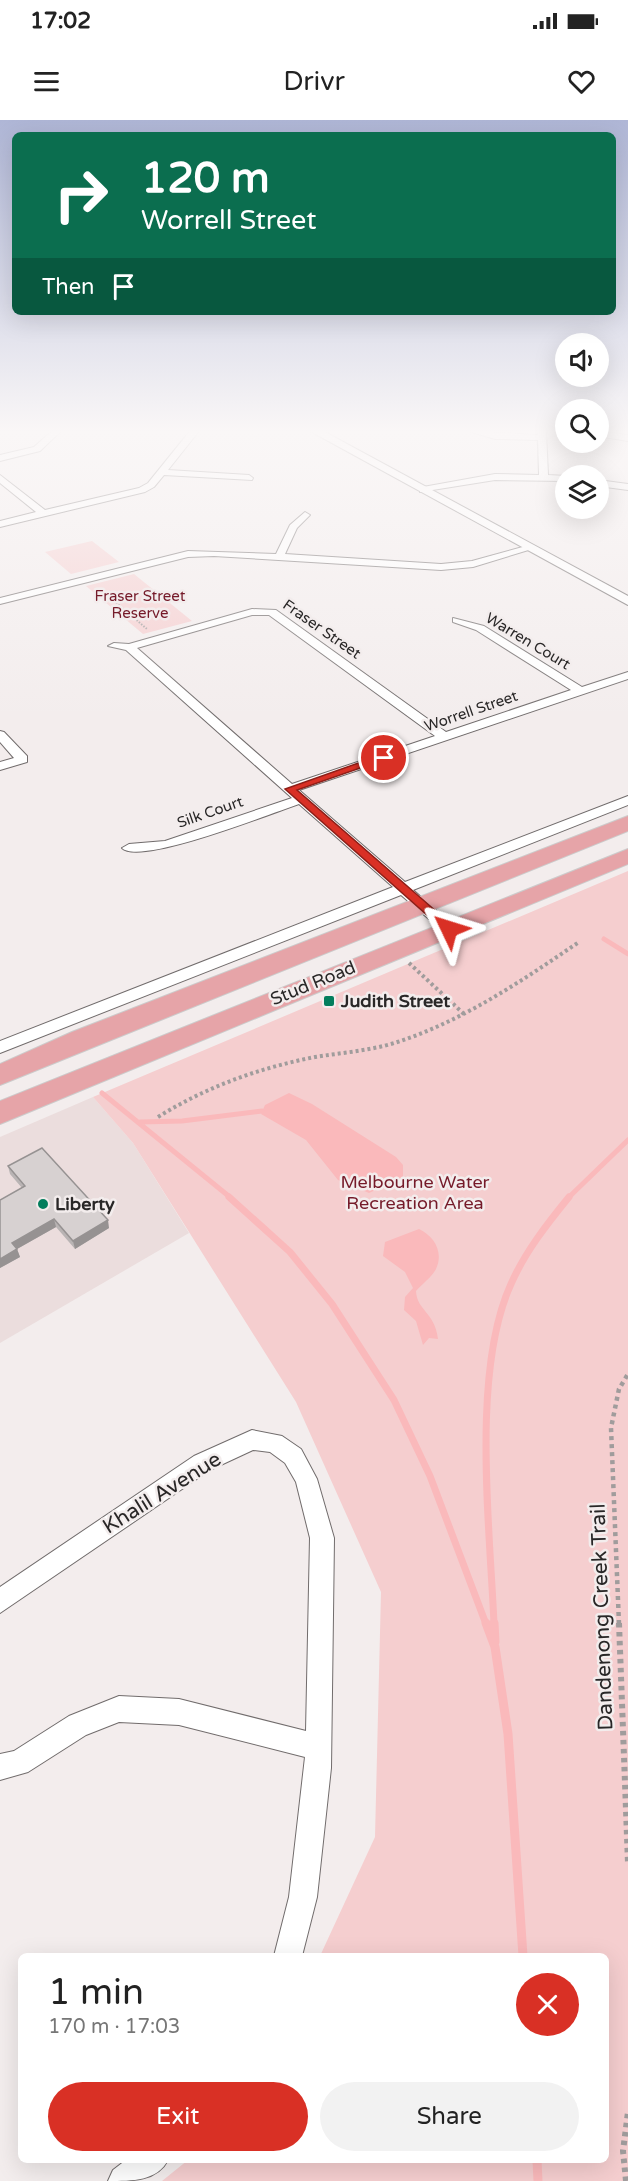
<!DOCTYPE html>
<meta charset="utf-8">
<style>
:root{--surface:#fff;--page:#f2f2f2;--text:#222;--muted:#767676;--accent:#d93025}
body{margin:0;font-family:"Varela Round",sans-serif;background:var(--page);color:var(--text);height:100vh;display:flex;flex-direction:column;font-size:22px;white-space:nowrap}
*{box-sizing:border-box;margin:0}
p{font-size:20px;color:var(--muted)}
.icon{flex:none;width:33px;height:33px;fill:none;stroke:currentColor;stroke-width:2;stroke-linecap:round;stroke-linejoin:round}
.map{position:relative;flex:1;overflow:hidden}
.drawer{position:absolute;left:18px;top:1833px;width:591px;height:210px;display:flex;flex-direction:column;background:var(--surface);border-radius:9px;box-shadow:0 6px 24px #0002}
.drawer>*{flex:none}
.guide{position:absolute;left:12px;top:12px;width:604px;height:183px;border-radius:9px;box-shadow:0 6px 24px #0002;background:#0b6e4f;color:#fff;overflow:hidden}
.controls{position:absolute;left:555px;top:213px;display:grid;gap:12px}
.controls a{display:grid;place-items:center;width:54px;height:54px;border-radius:50%;background:var(--surface);box-shadow:0 6px 24px #0002;font-size:30px}
.pin{position:absolute;display:grid;place-items:center;width:51px;height:51px;color:#fff;margin:-26px;border:3px solid #fff;border-radius:50%;box-shadow:0 2px 6px #0007}
.me{position:absolute;width:66px;margin:-33px;rotate:311deg;stroke-linejoin:round;filter:drop-shadow(0 0 4px #0008)}
.turn{display:flex;align-items:center;gap:21px;height:126px;padding:0 30px;font-size:27px}
.turn .icon{width:78px;height:78px;stroke-width:2.5}
.turn b{display:block;font-size:42px;line-height:51px}
.then{display:flex;align-items:center;height:57px;padding:0 30px;background:#0003;gap:12px;font-size:22px}
.round{display:grid;place-items:center;flex:none;width:63px;height:63px;border-radius:32px;background:var(--page)}
.summary{display:flex;align-items:center;justify-content:space-between;height:102px;padding:0 30px}
h1{font-size:36px;font-weight:600;line-height:45px}
.button{display:flex;gap:12px;margin-top:auto;padding:12px 30px}
.button a{flex:1;height:69px;border-radius:36px;background:var(--accent);color:#fff;font-size:24px;font-weight:600;line-height:69px;text-align:center}
.button a+a{background:var(--page);color:var(--text)}
.status{display:flex;justify-content:space-between;align-items:center;height:42px;padding:0 30px;background:var(--surface);direction:ltr}
.status svg{height:16px;fill:currentColor}
header{display:flex;justify-content:space-between;align-items:center;height:78px;padding:0 30px;background:var(--surface);font-size:27px;font-weight:600}
.map>svg:first-child{display:block}
</style>
<div class="status"><b>17:02</b><svg viewBox="0 0 49 12"><path d="M0 12V9h3v3zM5 12V6h3v6zM10 12V3h3v9zM15 12V0h3v12zM26 1h20v11H26zM47 4h2v5h-2z"/></svg></div>
<header><svg class="icon" aria-label="menu" viewBox="0 0 24 24"><path d="M4 6h16M4 12h16M4 18h16"/></svg>Drivr<svg class="icon" aria-label="heart" viewBox="0 0 24 24"><path d="M12 20l-8-8c-3-5 5-10 8-4 3-6 11-1 8 4z"/></svg></header>
<div class="map">
<svg width="628" height="2061" viewBox="0 0 628 2061">
<rect width="100%" height="100%" fill="#f3eded"/>
<!-- built -->
<path fill="#ebdddd" d="M 93,977 L 133,1023 L 189,1113 L 0,1223 L 0,1017 Z"/>
<!-- green -->
<path fill="#f5cecf" d="M 92,421 L 119,442 L 71,454 L 45,432 Z
M 134,454 L 192,501 L 143,514 L 86,466 Z
M 628,751 L 628,2061 L 162,2061 L 188,2040 L 606,2040 L 606,1836 L 320,1836 L 375,1717 L 381,1472 L 296,1282 L 133,1023 L 93,977 Z"/>
<!-- water -->
<path fill="#fab9bb" d="M 289,973 L 312,984 L 396,1037 L 403,1045 L 403,1058 L 394,1068 L 382,1067 L 369,1073 L 338,1060 L 306,1020 L 261,994 L 265,985 Z
M 419,1109 C 434,1116 444,1132 436,1149 C 432,1157 422,1164 416,1171 C 417,1191 435,1192 438,1219 L 429,1218 L 423,1225 L 416,1201 L 404,1190 L 405,1177 L 413,1168 L 405,1152 L 383,1136 L 385,1122 Z"/>
<g fill="none" stroke-linecap="round" stroke-linejoin="round">
<!-- stream-far2 -->
<path stroke="#fab9bb" stroke-width="5" d="M 604,819 L 628,834
M 102,973 L 231,1078
M 140,1002 L 182,1001 L 262,991
M 568,1078 L 628,1020"/>
<!-- stream-far1 -->
<path stroke="#fab9bb" stroke-width="7" d="M 229,1077 L 290,1132 L 332,1184 L 394,1280 L 430,1356 L 486,1504
M 494,1504 C 490,1408 471,1251 511,1164 C 525,1132 547,1104 569,1077"/>
<!-- stream -->
<path stroke="#fab9bb" stroke-width="9" d="M 486,1503 L 495,1527 L 508,1614 L 523,1836
M 494,1503 L 495,1522
M 537,2040 L 538,2061"/>
<defs>
<path id="minor" d="M 52,311 L 61,311 L 40,331 L 0,341 L 0,335 L 34,327 Z
M 190,311 L 199,311 L 168,350 L 249,355 L 253,358 L 252,360 L 164,355 L 154,367 L 145,372 L 0,407 L 0,401 L 36,392 L 0,363 L 0,355 L 45,390 L 139,368 L 148,363 Z
M 468,311 L 538,315 L 538,311 L 546,311 L 548,355 L 567,356 L 566,361 L 495,360 L 420,372 L 420,368 L 423,367 L 495,354 L 539,355 L 538,320 L 495,319 Z
M 549,311 L 566,311 L 566,314 Z
M 598,311 L 628,315 L 628,321 L 598,316 Z
M 598,360 L 628,364 L 628,370 L 598,366 Z
M 305,392 L 310,395 L 297,408 L 285,434 L 441,444 L 472,441 L 530,425 L 535,428 L 473,447 L 441,450 L 214,436 L 188,437 L 0,484 L 0,478 L 188,431 L 276,434 L 290,405 Z
M 252,489 L 276,490 L 446,612 L 571,570 L 476,510 L 453,502 L 453,498 L 484,506 L 582,567 L 628,552 L 628,559 L 299,670 L 405,762 L 628,676 L 628,685 L 413,770 L 454,806 L 457,809 L 454,812 L 444,812 L 401,775 L 0,933 L 0,921 L 393,767 L 299,684 C 272,693 140,746 122,728 L 129,724 L 165,721 L 292,678 L 126,530 L 108,526 L 114,523 L 129,524 ZM 252,495 L 269,495 L 435,616 L 292,664 L 137,528 Z
M 0,611 L 4,612 L 27,636 L 27,642 L 0,650 L 0,642 L 14,638 L 0,622 Z
M 252,1310 L 282,1316 L 301,1329 L 317,1359 L 334,1418 L 331,1648 L 317,1777 L 302,1836 L 274,1836 L 289,1777 L 305,1637 L 179,1605 L 119,1602 L 86,1615 L 28,1652 L 0,1660 L 0,1634 L 14,1631 L 69,1596 L 119,1576 L 179,1579 L 306,1611 L 310,1418 L 296,1362 L 285,1343 L 270,1332 L 253,1330 L 210,1350 L 0,1493 L 0,1467 L 194,1336 Z
M 126,2040 L 168,2040 C 157,2061 133,2061 108,2061 L 113,2050 Z"/>
<path id="tertiary" d="M 310,311 L 323,311 L 628,476 L 628,485 Z"/>
<path id="trunk" d="M 628,696 L 628,711 L 0,965 L 0,944 L 72,912 Z
M 628,729 L 628,744 L 0,1004 L 0,981 Z"/>
</defs>
<!-- minor casing -->
<use href="#minor" stroke="#716c6c" stroke-width="2"/>
<!-- tertiary casing -->
<use href="#tertiary" stroke="#716c6c" stroke-width="2"/>
<!-- trunk casing -->
<use href="#trunk" stroke="#cccbcb" stroke-width="2"/>
<!-- path-far3 -->
<path stroke="#a09c9c" stroke-width="2" stroke-dasharray="1.5 1.5" stroke-linecap="butt" d="M 100,469 L 147,509"/>
<!-- path-far2 -->
<path stroke="#a09c9c" stroke-width="4" stroke-dasharray="3 3" stroke-linecap="butt" d="M 409,843 L 464,894
M 158,997 C 206,967 259,948 315,937 C 340,933 366,931 391,924 C 460,903 520,862 579,822"/>
<!-- path-far1 -->
<path stroke="#a09c9c" stroke-width="4.5" stroke-dasharray="4 4" stroke-linecap="butt" d="M 619,1504 L 611,1308 L 619,1269 L 628,1254"/>
<!-- path -->
<path stroke="#a09c9c" stroke-width="6" stroke-dasharray="4.5 4.5" stroke-linecap="butt" d="M 619,1503 L 628,1743
M 626,2061 L 623,2031 L 628,1992"/>
<!-- minor -->
<use href="#minor" fill="#fff" fill-rule="evenodd"/>
<!-- tertiary -->
<use href="#tertiary" fill="#fff" fill-rule="evenodd"/>
<!-- trunk -->
<use href="#trunk" fill="#e6a4a8" fill-rule="evenodd"/>
</g>
<!-- wall -->
<path fill="#b9b4b4" d="M 8,1046 L 109,1108 L 75,1129 L 56,1107 L 17,1129 L 20,1137 L 0,1148 L 22,1068 L 10,1054 Z"/>
<!-- shaded-wall -->
<path fill="#969292" d="M 54,1099 L 56,1107 L 17,1129 L 20,1137 L 0,1148 L 0,1139 L 12,1123 Z
M 108,1100 L 109,1108 L 75,1129 L 73,1121 Z"/>
<!-- building -->
<path fill="#d7d1d1" stroke="#969292" stroke-width="1.5" d="M 42,1028 L 108,1100 L 73,1121 L 54,1099 L 12,1123 L 17,1129 L 0,1139 L 0,1080 L 25,1066 L 8,1046 Z"/>
<!-- sky -->
<linearGradient id="sky" x2="0" y2="1"><stop stop-color="#afb6d6"/><stop offset="0.52" stop-color="#faf7f7"/><stop offset="1" stop-color="#faf7f7" stop-opacity="0"/></linearGradient>
<rect width="628" height="600" fill="url(#sky)"/>
<!-- route -->
<path fill="#d93025" stroke="#8d1f18" stroke-width="1.5" d="M 381,635 L 389,638 L 297,670 L 453,806 L 453,811 L 445,811 L 285,669 Z"/>
<!-- markers -->
<g fill="#037e5d" stroke="#f3eded" stroke-width="2">
<rect x="323" y="875" width="12" height="12" rx="3"/>
<circle cx="43" cy="1084" r="6"/>
</g>
<g text-anchor="middle" dominant-baseline="central" stroke-width="5" stroke-linejoin="round" paint-order="stroke">
<!-- far-park labels -->
<g font-size="15" fill="#751a29" stroke="#f3eded">
<text x="140" y="476">Fraser Street<tspan x="140" dy="17">Reserve</tspan></text>
</g>
<!-- far-street labels -->
<g font-size="15" fill="#292727" stroke="#f3eded">
<text transform="translate(322 509) rotate(35)">Fraser Street</text>
<text transform="translate(528 521) rotate(31)">Warren Court</text>
<text transform="translate(471 591) rotate(-19)">Worrell Street</text>
<text transform="translate(210 692) rotate(-19)">Silk Court</text>
</g>
<!-- street labels -->
<g font-size="18" fill="#292727" stroke="#f3eded">
<text transform="translate(313 863) rotate(-22)">Stud Road</text>
</g>
<!-- poi labels -->
<g font-size="18" font-weight="bold" fill="#292727" stroke="#f3eded" text-anchor="start">
<text x="341" y="881">Judith Street</text>
<text x="55" y="1084">Liberty</text>
</g>
<!-- park labels -->
<g font-size="18" fill="#751a29" stroke="#f3eded">
<text x="415" y="1062">Melbourne Water<tspan x="415" dy="21">Recreation Area</tspan></text>
</g>
<!-- near-street labels -->
<g font-size="21" fill="#292727" stroke="#f3eded">
<text transform="translate(162 1373) rotate(-32)">Khalil Avenue</text>
<text transform="translate(602 1497) rotate(-92)">Dandenong Creek Trail</text>
</g>
</g>
</svg>
<div class="controls">
<a><svg class="icon" aria-label="sound" viewBox="0 0 24 24"><path d="M4 9h4l5-4v14l-5-4H4zM17 9q2 3 0 6"/></svg></a>
<a><svg class="icon" aria-label="search" viewBox="0 0 24 24"><circle cx="10" cy="10" r="6"/><path d="M15 15l6 6"/></svg></a>
<a><svg class="icon" aria-label="layers" viewBox="0 0 24 24"><path d="M12 4l9 5-9 5-9-5zM3 14l9 5 9-5"/></svg></a>
</div>
<div class="pin" style="left:384px;top:638px;background:#d93025"><svg class="icon" aria-label="arrive" viewBox="0 0 24 24"><path d="M6 21V4h12l-3 4 3 4H6"/></svg></div>
<svg class="me" style="left:449px;top:809px" viewBox="-20 -20 40 40"><path d="M0-17L14 15 0 8-14 15z" fill="#d93025" stroke="#fff" stroke-width="4"/></svg>
<div class="guide">
<div class="turn"><svg class="icon" aria-label="right" viewBox="0 0 24 24"><path d="M7 20v-9h11M14 6l5 5-5 5"/></svg><div><b>120 m</b>Worrell Street</div></div>
<div class="then">Then<svg class="icon" aria-label="arrive" viewBox="0 0 24 24"><path d="M6 21V4h12l-3 4 3 4H6"/></svg></div>
</div>
<section class="drawer">
<div class="summary"><div><h1>1 min</h1><p>170 m · 17:03</p></div><a class="round" style="background:#d93025;color:#fff"><svg class="icon" aria-label="close" viewBox="0 0 24 24"><path d="M6 6l12 12M18 6L6 18"/></svg></a></div>
<div class="button"><a>Exit</a><a>Share</a></div>
</section>
</div>
